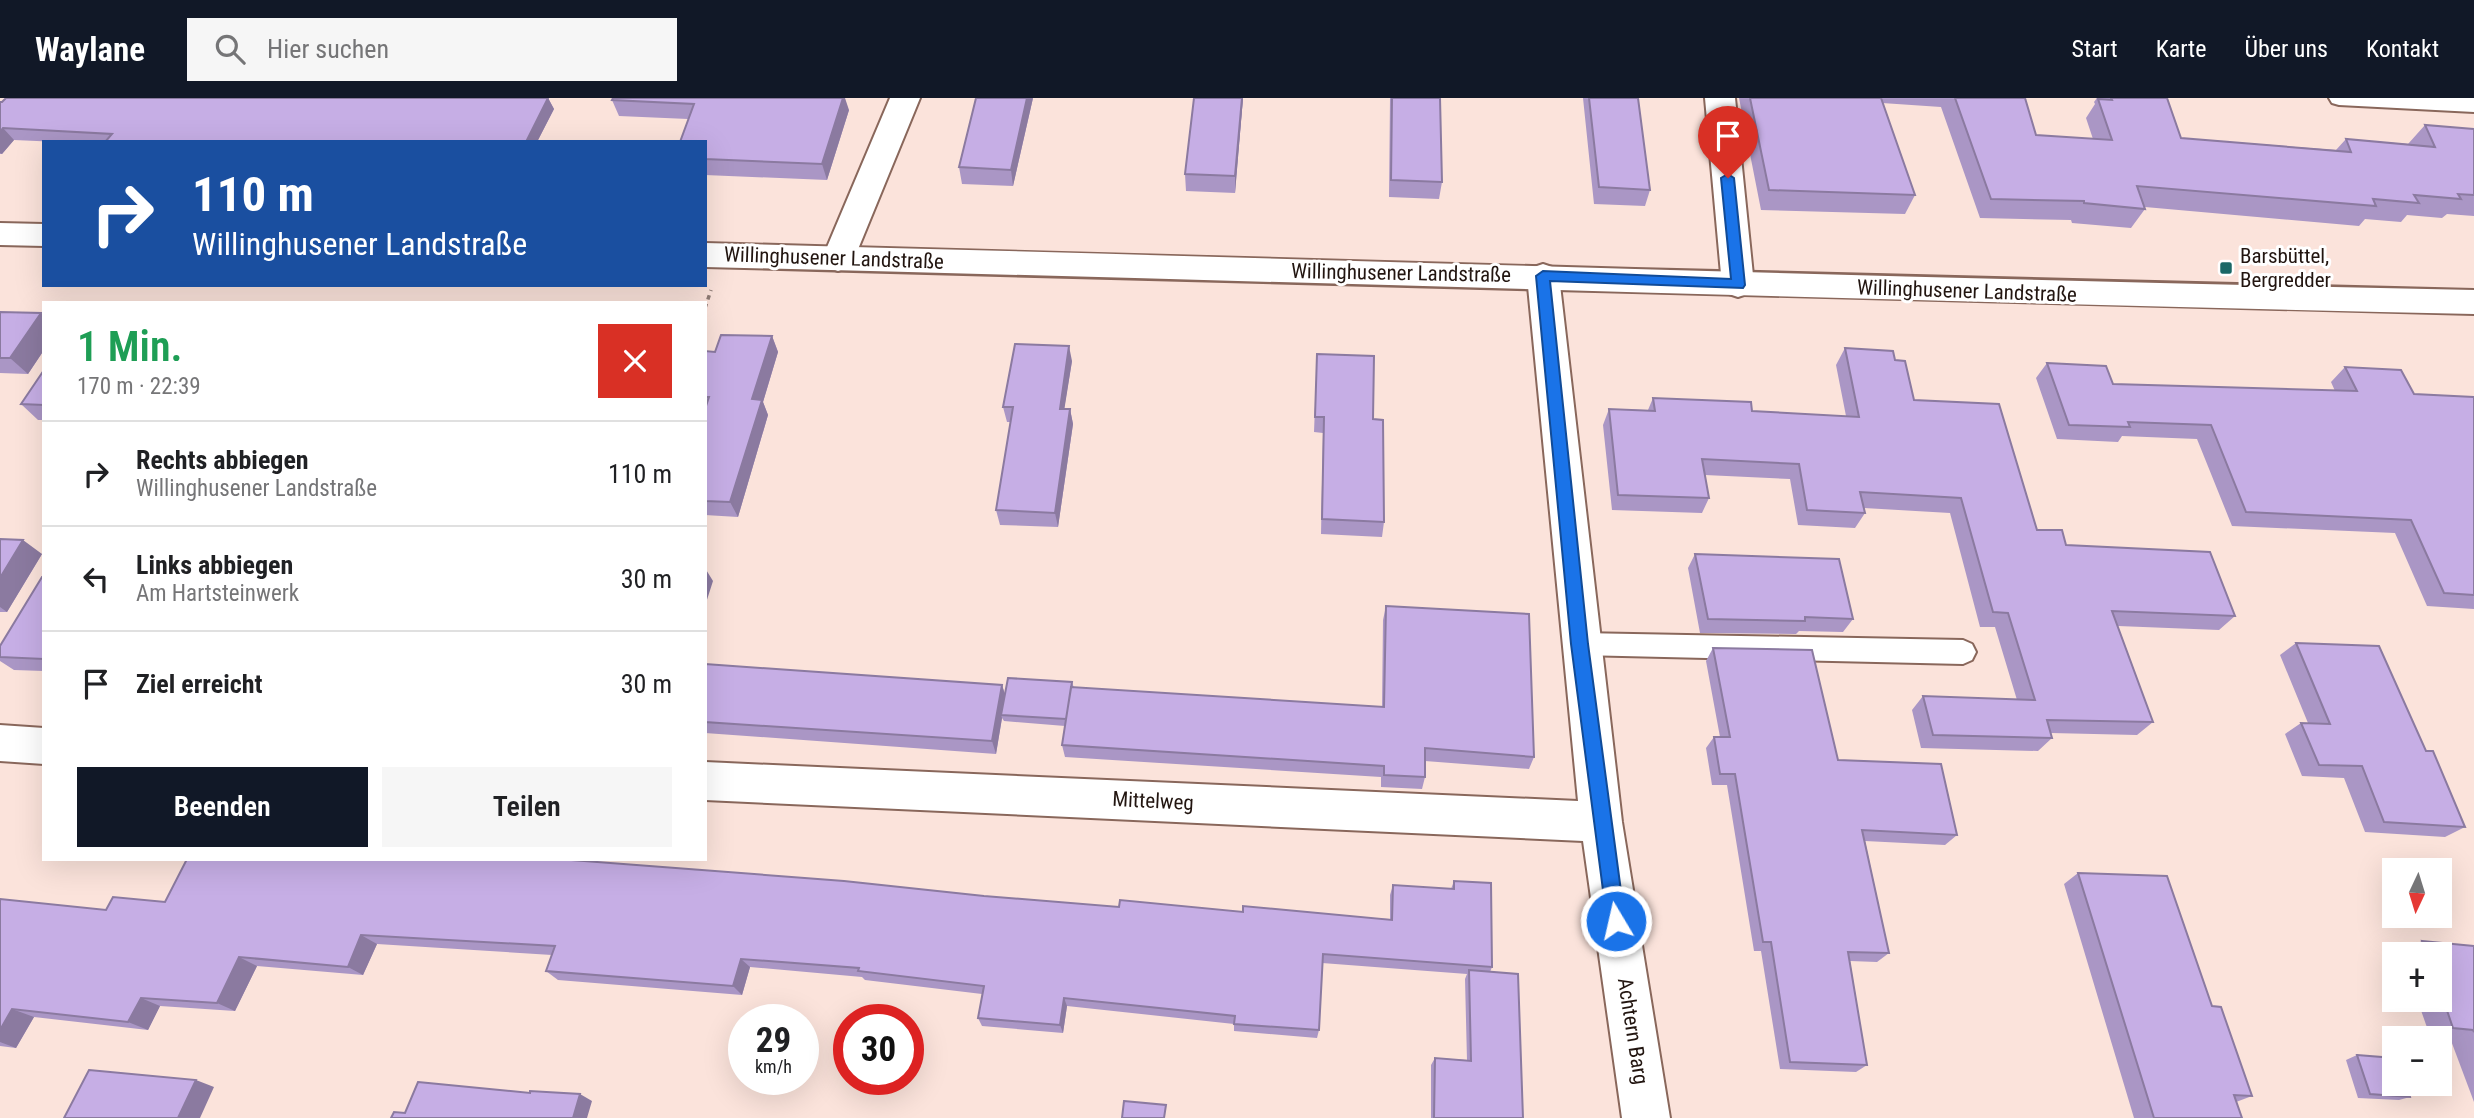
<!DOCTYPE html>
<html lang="de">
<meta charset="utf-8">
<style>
:root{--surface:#fff;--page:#f6f6f6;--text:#202124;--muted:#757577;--line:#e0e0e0;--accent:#111827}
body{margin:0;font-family:"Roboto Condensed",sans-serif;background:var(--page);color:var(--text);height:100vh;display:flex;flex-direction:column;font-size:26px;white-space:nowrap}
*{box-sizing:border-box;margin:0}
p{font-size:23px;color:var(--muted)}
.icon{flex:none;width:38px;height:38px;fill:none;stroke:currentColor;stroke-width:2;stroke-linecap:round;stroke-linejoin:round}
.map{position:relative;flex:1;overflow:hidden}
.panel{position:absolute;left:42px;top:203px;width:665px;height:560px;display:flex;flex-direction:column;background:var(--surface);border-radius:0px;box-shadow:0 7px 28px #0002}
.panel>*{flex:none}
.guide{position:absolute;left:42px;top:42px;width:665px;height:147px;border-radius:0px;box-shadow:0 7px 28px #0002;background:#1a4fa0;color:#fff;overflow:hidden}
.needle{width:46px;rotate:184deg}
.tools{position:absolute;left:2382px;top:760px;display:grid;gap:14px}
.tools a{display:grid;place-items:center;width:70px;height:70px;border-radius:0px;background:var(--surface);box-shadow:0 7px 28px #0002;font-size:35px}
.speed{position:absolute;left:728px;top:906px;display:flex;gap:14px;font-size:35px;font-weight:700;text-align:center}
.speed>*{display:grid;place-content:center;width:91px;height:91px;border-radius:50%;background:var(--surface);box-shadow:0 7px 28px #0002;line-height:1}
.speed small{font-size:18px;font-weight:400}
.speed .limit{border:10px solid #d22;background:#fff;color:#111}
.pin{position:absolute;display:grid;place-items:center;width:60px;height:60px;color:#fff;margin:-72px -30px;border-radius:50% 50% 50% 0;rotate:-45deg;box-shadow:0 0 7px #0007}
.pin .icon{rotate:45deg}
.me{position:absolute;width:77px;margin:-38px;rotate:351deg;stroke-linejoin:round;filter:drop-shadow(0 0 5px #0008)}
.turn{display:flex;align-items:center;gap:24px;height:147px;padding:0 35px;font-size:32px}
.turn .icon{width:91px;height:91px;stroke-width:2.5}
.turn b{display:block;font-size:49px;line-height:60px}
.round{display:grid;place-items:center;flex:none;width:74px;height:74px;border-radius:0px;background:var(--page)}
.overview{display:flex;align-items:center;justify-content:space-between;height:119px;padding:0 35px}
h1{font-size:42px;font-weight:600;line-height:52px;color:#1e9e55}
.cta{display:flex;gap:14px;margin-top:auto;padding:14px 35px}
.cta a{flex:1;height:80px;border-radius:0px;background:var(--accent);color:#fff;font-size:28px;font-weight:600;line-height:80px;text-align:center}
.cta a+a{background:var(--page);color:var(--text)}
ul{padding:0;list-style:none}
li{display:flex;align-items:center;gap:21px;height:105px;padding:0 35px;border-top:2px solid var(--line)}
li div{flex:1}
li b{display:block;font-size:26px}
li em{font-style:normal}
header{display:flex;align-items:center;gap:42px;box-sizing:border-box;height:98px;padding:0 35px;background:var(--accent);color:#fff}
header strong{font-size:33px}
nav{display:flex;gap:38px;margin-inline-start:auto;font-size:24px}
.search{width:490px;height:63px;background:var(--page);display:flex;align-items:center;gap:18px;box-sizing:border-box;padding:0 24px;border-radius:0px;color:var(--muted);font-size:26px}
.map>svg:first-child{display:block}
</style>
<header>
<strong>Waylane</strong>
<div class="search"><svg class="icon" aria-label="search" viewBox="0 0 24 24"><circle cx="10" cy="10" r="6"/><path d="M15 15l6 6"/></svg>Hier suchen</div>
<nav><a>Start</a><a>Karte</a><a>Über uns</a><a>Kontakt</a></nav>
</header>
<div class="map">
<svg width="2474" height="1020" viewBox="0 0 2474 1020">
<rect width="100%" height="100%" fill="#fbe3db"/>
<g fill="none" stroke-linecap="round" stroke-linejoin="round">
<defs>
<path id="service" d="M 2329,0 L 2474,0 L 2474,14 L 2339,7 L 2332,5 Z
M 1580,535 L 1963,542 L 1972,546 L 1976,554 L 1972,562 L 1963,566 L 1580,557 L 1571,554 L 1567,546 L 1571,538 Z"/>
<path id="minor" d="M 890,0 L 920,0 L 854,161 L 849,169 L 838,173 L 827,169 L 822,161 Z
M 1705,0 L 1735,0 L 1754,187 L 1750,195 L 1738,199 L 1726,195 L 1722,187 Z
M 1543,166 L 1555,170 L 1559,178 L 1622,724 L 1670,1020 L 1622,1020 L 1583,743 L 705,702 L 705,664 L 1578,703 L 1527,178 L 1531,170 Z
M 0,627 L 44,630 L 44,666 L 0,663 Z"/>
<path id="tertiary" d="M 0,125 L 44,126 L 44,148 L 0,147 Z
M 705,145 C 1295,160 1884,180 2474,192 L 2474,216 C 1884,203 1295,183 705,169 Z"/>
</defs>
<!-- service casing -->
<use href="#service" stroke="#89675b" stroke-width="4"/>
<!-- minor casing -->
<use href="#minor" stroke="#89675b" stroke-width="4"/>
<!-- tertiary casing -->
<use href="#tertiary" stroke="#89675b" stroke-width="4"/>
<!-- path -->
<path stroke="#8e7b75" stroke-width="3.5" stroke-dasharray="4.5 4.5" stroke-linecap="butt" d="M 705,210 L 711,192"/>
<!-- service -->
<use href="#service" fill="#fff" fill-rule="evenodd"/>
<!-- minor -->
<use href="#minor" fill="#fff" fill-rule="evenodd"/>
<!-- tertiary -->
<use href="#tertiary" fill="#fff" fill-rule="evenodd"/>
</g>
<!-- wall -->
<path fill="#aa96c5" d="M 548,0 L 554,11 L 537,44 L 59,44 L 14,42 L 2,56 L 0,56 L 0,4 Z
M 1033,0 L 1013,88 L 962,86 L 959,69 Z
M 1194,0 L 1243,0 L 1235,95 L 1186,93 L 1185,76 Z
M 1390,0 L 1440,0 L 1442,84 L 1439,101 L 1389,99 Z
M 1583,0 L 1638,0 L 1650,92 L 1645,108 L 1594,106 Z
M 1739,0 L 2025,0 L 2036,37 L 2093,41 L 2086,20 L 2095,6 L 2094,4 L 2097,0 L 2167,0 L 2181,40 L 2336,52 L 2346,41 L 2408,46 L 2425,27 L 2474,31 L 2474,118 L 2447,116 L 2442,120 L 2407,117 L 2401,124 L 2365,121 L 2359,128 L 2145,109 L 2145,111 L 2131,130 L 2072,125 L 2071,122 L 1980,120 L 1941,9 L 1882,5 L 1915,97 L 1905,116 L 1761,112 Z
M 612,2 L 849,12 L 827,82 L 705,77 L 705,44 L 688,21 L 619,18 Z
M 0,214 L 41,215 L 44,217 L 44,252 L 28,276 L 0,275 Z
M 772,238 L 778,254 L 763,304 L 768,317 L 738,419 L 705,417 L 705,253 L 715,254 Z
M 1845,250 L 1895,262 L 1914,302 L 2037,432 L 2066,447 L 2235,518 L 2219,532 L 2118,528 L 2153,624 L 2137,637 L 2051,635 L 2052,640 L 2038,653 L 1921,650 L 1912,612 L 1923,598 L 2017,602 L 1995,529 L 1980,529 L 1950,415 L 1864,410 L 1865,415 L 1855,430 L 1798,427 L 1790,381 L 1705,377 L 1709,400 L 1702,415 L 1612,412 L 1603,327 L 1609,311 L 1648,312 L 1653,300 L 1752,313 L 1846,318 L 1836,267 Z
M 1317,256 L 1373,321 L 1384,424 L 1382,439 L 1321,436 L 1323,335 L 1314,334 Z
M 1072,263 L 1064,311 L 1070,311 L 1073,326 L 1058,429 L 1000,427 L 996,412 L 1011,324 L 1007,324 L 1003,309 Z
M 2047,265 L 2113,286 L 2335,293 L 2331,284 L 2345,269 L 2414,296 L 2474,299 L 2474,511 L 2427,508 L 2395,435 L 2232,428 L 2197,341 L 2122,338 L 2118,344 L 2057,341 L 2036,280 Z
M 44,272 L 44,322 L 38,322 L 21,306 Z
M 0,441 L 42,456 L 7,514 L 0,514 Z
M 1695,456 L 1853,521 L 1843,534 L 1799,533 L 1796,536 L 1700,535 L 1688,470 Z
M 44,479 L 44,573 L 14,572 L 0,563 L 0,548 Z
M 1386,508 L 1534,659 L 1529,671 L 1425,663 L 1425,679 L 1422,691 L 1381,689 L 1381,679 L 1065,659 L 1062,647 L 1065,628 L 1004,623 L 1002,620 L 996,656 L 705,635 L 705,566 L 1002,587 L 1005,596 L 1072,584 L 1074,590 L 1382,609 L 1383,522 Z
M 2296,545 L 2426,653 L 2465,729 L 2445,739 L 2365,734 L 2344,680 L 2302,678 L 2285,636 L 2301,625 L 2308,625 L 2280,557 Z
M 1713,550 L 1838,662 L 1957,737 L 1945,747 L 1865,743 L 1889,855 L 1877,864 L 1850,863 L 1867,967 L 1856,974 L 1780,971 L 1761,853 L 1754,853 L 1727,687 L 1712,687 L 1706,650 L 1714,639 L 1720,639 L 1706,563 Z
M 2078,775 L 2212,908 L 2252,998 L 2236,1004 L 2242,1020 L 2134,1020 L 2064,786 Z
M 1454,783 L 1492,869 L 1490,874 L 1523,1020 L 1431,1020 L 1431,967 L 1435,960 L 1467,962 L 1465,881 L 1467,876 L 1322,865 L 1319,932 L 1317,940 L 1234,933 L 1234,926 L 1067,908 L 1063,935 L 982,928 L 978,920 L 982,896 L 865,882 L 862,879 L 750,869 L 742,897 L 558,882 L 546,873 L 552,857 L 377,846 L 363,877 L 257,868 L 235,913 L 160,908 L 148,932 L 34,919 L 16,950 L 0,948 L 0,801 L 106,812 L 165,804 L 984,798 L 1119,809 L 1390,821 L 1390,797 L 1393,787 L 1451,791 Z
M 2422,843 L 2474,848 L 2474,1004 L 2450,940 L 2430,938 L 2417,901 L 2440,901 L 2440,856 L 2401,856 L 2400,853 Z
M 2357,957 L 2410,999 L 2399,1002 L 2358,1000 L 2346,962 Z"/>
<!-- shaded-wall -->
<path fill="#8b7aa0" d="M 548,0 L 554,11 L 537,44 L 526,44 Z
M 843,0 L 845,0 L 849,12 L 827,82 L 822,66 Z
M 1027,0 L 1033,0 L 1013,88 L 1011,72 Z
M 1242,0 L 1243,0 L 1235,95 L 1235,78 Z
M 3,30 L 14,42 L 2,56 L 0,55 L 0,34 Z
M 41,215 L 44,217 L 44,252 L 28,276 L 10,260 Z
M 772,238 L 778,254 L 763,304 L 768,317 L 738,419 L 730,404 L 752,301 Z
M 1069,248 L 1072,263 L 1062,326 L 1060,311 Z
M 1070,311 L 1073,326 L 1058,429 L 1055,415 Z
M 23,442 L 42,456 L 7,514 L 0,509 L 0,480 Z
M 705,470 L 713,483 L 705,508 Z
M 1002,587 L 1006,600 L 1001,617 L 1002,620 L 996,656 L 992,643 Z
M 361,837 L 377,846 L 363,877 L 348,869 Z
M 239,859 L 257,868 L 235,913 L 217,905 Z
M 741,861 L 750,869 L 742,897 L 733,888 Z
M 141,900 L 160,908 L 148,932 L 128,924 Z
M 1064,900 L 1067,908 L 1063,935 L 1060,927 Z
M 12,911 L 34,919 L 16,950 L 0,944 L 0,932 Z
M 196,982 L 214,989 L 200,1020 L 178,1020 Z
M 580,996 L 592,1003 L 587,1020 L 573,1020 Z"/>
<!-- building -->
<path fill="#c6aee5" stroke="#8b7aa0" stroke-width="2" d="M 6,0 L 548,0 L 526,44 L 105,44 L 112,36 L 3,30 L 0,34 L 0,4 L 2,4 Z
M 613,0 L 843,0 L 822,66 L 705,61 L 705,44 L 680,44 L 694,6 L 612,2 Z
M 976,0 L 1027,0 L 1011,72 L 959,69 Z
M 1194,0 L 1242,0 L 1235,78 L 1185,76 Z
M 1392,0 L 1440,0 L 1442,84 L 1391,82 Z
M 1589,0 L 1638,0 L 1650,92 L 1599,89 Z
M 1750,0 L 1881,0 L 1915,97 L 1769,92 Z
M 1955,0 L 2025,0 L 2036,37 L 2112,42 L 2098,1 L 2112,2 L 2111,0 L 2167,0 L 2181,40 L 2351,54 L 2346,41 L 2435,49 L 2425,27 L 2474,31 L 2474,97 L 2458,96 L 2461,101 L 2414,97 L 2419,105 L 2373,101 L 2376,108 L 2137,88 L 2145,111 L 2084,105 L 2084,103 L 1991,101 Z
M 0,214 L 41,215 L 10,260 L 0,260 Z
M 721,237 L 772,238 L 752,301 L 762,302 L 730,404 L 705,403 L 705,311 L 709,299 L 705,299 L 705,253 L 715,254 Z
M 1015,246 L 1069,248 L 1060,311 L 1070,311 L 1055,415 L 996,412 L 1013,309 L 1003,309 Z
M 1845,250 L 1893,253 L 1895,262 L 1905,263 L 1914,302 L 1999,306 L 2037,432 L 2062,432 L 2066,447 L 2210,454 L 2235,518 L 2112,513 L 2153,624 L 2047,622 L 2052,640 L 1933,637 L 1923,598 L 2035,602 L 2008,515 L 1993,514 L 1961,400 L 1860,394 L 1865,415 L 1807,412 L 1799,366 L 1702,361 L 1709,400 L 1618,397 L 1609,311 L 1655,313 L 1653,300 L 1751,304 L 1752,313 L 1859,319 Z
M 1317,256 L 1374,258 L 1373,321 L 1383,322 L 1384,424 L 1322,421 L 1324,319 L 1315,319 Z
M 2047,265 L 2106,268 L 2113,286 L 2357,293 L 2345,269 L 2401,272 L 2414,296 L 2474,299 L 2474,497 L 2444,495 L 2411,422 L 2246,414 L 2211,327 L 2128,324 L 2130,329 L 2069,327 Z
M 44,272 L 44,307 L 21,306 Z
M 0,441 L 23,442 L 0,480 Z
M 1695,456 L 1839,461 L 1853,521 L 1805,519 L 1805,523 L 1708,521 Z
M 42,479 L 44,479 L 44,561 L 0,559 L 0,548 Z
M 1386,508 L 1529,516 L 1534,659 L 1425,650 L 1425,679 L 1384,677 L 1384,668 L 1062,647 L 1071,589 L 1384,609 Z
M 2296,545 L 2379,548 L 2426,653 L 2433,653 L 2465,729 L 2384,724 L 2362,668 L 2319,667 L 2301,625 L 2330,626 Z
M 1713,550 L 1812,552 L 1838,662 L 1941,666 L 1957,737 L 1862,732 L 1889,855 L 1848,854 L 1867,967 L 1790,964 L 1771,844 L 1763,844 L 1735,676 L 1720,676 L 1714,639 L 1730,639 Z
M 705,566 L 1002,587 L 992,643 L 705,624 Z
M 1008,580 L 1072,584 L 1066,621 L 1001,617 Z
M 187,761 L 558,761 L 844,783 L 984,798 L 1119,809 L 1120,802 L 1243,814 L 1243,808 L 1392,822 L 1393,787 L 1454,791 L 1454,783 L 1491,785 L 1492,869 L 1323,856 L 1319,932 L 1234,926 L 1235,918 L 1064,900 L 1060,927 L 978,920 L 984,888 L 858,873 L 859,870 L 741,861 L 733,888 L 546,873 L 555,848 L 361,837 L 348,869 L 239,859 L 217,905 L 141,900 L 128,924 L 12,911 L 0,932 L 0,801 L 106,812 L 113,799 L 165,804 Z
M 2078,775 L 2167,778 L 2212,908 L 2221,909 L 2252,998 L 2234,997 L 2242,1020 L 2154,1020 Z
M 2422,843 L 2474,848 L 2474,934 L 2473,932 L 2453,930 L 2440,892 L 2440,856 L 2427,856 Z
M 1469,872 L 1518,876 L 1523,1020 L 1434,1020 L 1435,960 L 1471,963 Z
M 2357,957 L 2394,960 L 2394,985 L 2406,985 L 2410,999 L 2370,996 Z
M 89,972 L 196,982 L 178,1020 L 64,1020 Z
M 418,984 L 530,995 L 530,993 L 580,996 L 573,1020 L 391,1020 L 394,1014 L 405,1015 Z
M 1124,1003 L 1166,1007 L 1164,1020 L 1122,1020 Z"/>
<!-- route -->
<path fill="#1a73e8" stroke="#114b97" stroke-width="2" d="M 1728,76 L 1734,80 L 1745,187 L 1743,190 L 1550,183 L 1588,546 L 1625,823 L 1623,829 L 1616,832 L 1610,829 L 1607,823 L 1571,546 L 1536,178 L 1543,173 L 1731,181 L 1721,80 Z"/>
<!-- markers -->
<rect fill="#1a6766" stroke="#fff" stroke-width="2.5" x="2219" y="163" width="14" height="14" rx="3.5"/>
<g text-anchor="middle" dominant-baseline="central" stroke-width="6" stroke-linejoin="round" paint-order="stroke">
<!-- poi labels -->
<g font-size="21" fill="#221510" stroke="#fff" text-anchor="start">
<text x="2240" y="158">Barsbüttel,<tspan x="2240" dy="24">Bergredder</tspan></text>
</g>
<!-- street labels -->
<g font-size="21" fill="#221510" stroke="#fff">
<text transform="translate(834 160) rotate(2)">Willinghusener Landstraße</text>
<text transform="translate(1401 175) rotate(1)">Willinghusener Landstraße</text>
<text transform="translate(1967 193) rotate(2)">Willinghusener Landstraße</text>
<text transform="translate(1153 703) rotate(3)">Mittelweg</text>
<text transform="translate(1633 933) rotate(81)">Achtern Barg</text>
</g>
</g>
</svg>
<div class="tools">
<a><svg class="needle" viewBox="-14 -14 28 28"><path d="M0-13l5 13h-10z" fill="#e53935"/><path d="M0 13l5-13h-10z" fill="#757577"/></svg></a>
<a>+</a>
<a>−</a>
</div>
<div class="speed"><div>29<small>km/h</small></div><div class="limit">30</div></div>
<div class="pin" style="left:1728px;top:80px;background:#d93025"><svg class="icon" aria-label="arrive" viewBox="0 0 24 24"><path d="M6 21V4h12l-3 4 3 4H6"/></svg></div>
<svg class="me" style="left:1616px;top:823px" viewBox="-20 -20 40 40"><circle r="17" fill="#1a73e8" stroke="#fff" stroke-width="3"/><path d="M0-11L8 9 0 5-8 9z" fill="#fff"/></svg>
<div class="guide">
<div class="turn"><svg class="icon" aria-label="right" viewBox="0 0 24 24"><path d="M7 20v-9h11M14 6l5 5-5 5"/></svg><div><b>110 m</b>Willinghusener Landstraße</div></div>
</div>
<section class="panel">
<div class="overview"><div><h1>1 Min.</h1><p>170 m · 22:39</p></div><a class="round" style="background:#d93025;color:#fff"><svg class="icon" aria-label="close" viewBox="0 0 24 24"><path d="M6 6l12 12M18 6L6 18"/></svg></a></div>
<ul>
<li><svg class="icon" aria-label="right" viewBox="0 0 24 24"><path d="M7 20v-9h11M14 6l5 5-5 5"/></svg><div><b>Rechts abbiegen</b><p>Willinghusener Landstraße</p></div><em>110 m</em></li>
<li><svg class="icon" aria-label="left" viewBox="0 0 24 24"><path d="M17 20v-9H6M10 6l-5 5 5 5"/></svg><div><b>Links abbiegen</b><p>Am Hartsteinwerk</p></div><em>30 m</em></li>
<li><svg class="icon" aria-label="arrive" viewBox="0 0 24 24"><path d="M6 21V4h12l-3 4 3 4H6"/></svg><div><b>Ziel erreicht</b></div><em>30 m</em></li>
</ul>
<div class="cta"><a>Beenden</a><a>Teilen</a></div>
</section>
</div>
